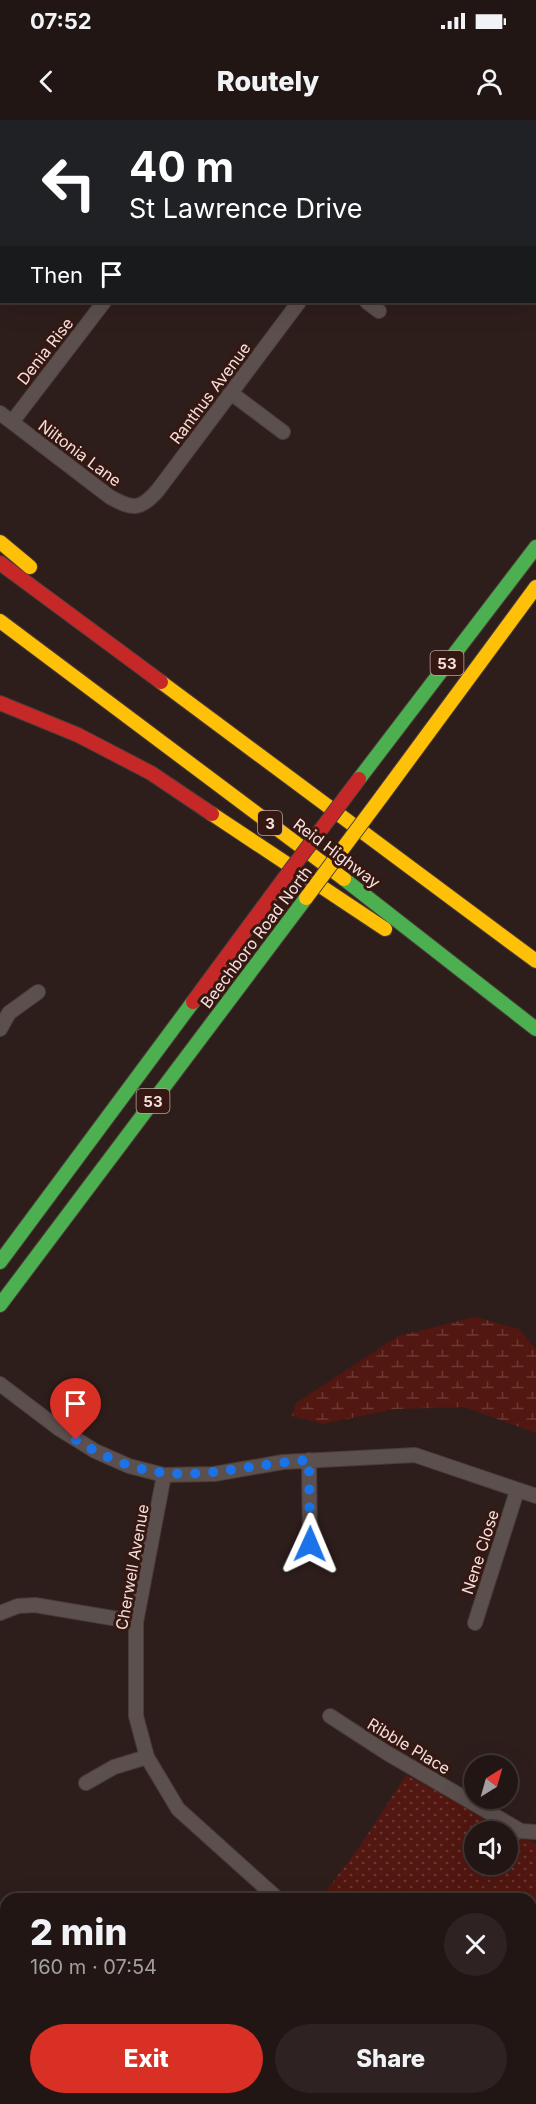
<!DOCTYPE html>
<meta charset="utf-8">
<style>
:root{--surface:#221614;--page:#2e2322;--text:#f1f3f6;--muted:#a29fa0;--line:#3f3534;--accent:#d93025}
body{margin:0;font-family:Inter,sans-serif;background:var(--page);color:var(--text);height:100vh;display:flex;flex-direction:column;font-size:22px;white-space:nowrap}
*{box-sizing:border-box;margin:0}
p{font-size:20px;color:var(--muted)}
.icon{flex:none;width:33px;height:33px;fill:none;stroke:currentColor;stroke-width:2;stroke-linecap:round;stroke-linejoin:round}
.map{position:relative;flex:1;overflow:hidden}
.details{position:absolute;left:0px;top:1773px;width:537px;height:212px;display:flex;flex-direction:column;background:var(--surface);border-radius:18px 18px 0 0;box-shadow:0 6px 24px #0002,0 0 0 2px var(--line)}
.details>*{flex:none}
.guide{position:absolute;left:0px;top:0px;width:537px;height:183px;box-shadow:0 6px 24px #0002,0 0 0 2px var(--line);background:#202124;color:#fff;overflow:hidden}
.needle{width:39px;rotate:37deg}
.fabs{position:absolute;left:464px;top:1635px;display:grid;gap:12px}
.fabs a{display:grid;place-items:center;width:54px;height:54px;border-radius:50%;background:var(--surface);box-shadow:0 6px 24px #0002,0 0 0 2px var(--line);font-size:30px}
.pin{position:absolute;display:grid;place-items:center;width:51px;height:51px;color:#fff;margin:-62px -26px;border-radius:50% 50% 50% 0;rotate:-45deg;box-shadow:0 0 6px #0007}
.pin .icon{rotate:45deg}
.me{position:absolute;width:66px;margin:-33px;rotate:1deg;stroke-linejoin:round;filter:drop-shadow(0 0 4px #0008)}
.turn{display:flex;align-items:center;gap:21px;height:126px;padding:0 30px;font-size:27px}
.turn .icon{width:78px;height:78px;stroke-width:2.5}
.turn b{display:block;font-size:42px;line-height:51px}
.then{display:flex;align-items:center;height:57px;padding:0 30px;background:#0003;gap:12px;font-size:22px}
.round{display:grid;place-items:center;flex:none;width:63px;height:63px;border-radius:32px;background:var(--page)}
.headline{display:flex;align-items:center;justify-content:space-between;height:102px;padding:0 30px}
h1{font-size:36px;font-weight:800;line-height:45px}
.cta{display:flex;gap:12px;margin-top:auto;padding:12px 30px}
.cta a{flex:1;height:69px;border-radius:36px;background:var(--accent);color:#fff;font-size:24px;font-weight:800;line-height:69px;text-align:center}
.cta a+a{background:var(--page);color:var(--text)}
.status{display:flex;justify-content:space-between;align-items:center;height:42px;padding:0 30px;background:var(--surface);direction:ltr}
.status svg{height:16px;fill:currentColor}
header{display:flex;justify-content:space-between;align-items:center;height:78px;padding:0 30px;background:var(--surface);font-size:27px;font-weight:800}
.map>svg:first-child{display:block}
</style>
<div class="status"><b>07:52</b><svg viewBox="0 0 49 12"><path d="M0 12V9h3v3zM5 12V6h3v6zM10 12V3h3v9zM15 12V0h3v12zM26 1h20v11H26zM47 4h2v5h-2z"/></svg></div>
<header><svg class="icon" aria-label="back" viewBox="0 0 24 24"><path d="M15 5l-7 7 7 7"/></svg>Routely<svg class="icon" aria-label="person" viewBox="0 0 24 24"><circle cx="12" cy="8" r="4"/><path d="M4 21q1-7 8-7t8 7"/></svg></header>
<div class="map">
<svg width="536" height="1984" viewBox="0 0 536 1984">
<defs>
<pattern id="wetland-marsh" width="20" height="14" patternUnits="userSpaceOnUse" patternTransform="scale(1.5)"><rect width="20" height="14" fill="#511710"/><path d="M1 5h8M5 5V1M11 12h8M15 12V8" fill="none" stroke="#6b3832"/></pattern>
<pattern id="park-dots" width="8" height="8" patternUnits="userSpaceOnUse" patternTransform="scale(1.5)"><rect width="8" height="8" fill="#511710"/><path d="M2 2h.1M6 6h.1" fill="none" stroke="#6b3832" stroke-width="1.8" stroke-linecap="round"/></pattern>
</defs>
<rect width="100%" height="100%" fill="#2e1e1b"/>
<!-- wetland -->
<path fill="url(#wetland-marsh)" d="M 475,1197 L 519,1209 L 536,1229 L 536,1313 L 464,1287 L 395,1289 L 323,1304 L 292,1296 L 296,1283 L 398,1216 Z"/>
<!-- park -->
<path fill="url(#park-dots)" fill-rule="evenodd" d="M 406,1655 L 536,1724 L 536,1801 L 531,1818 L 531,1779 L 320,1779 L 360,1726 ZM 474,1712 L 507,1712 L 507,1744 L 474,1744 Z"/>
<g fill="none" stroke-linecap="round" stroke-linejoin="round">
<defs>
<path id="street" d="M 411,0 L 411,2
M 226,2 L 226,0
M 0,39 L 2,40
M 367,182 L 379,191
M 231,273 L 283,312
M 0,293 L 110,377 C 133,390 141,390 158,370 L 299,182
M 12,302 L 104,182
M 0,909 L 9,893 L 38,872
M 0,1264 L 58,1308 L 95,1331 L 129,1346 L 164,1355 L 214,1354 L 283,1342 L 415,1335 L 536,1376
M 309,1340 L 310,1424
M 164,1355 L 136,1502 L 136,1596 L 147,1637 L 178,1689 L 278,1779
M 0,1493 L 18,1486 L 35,1485 L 136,1502
M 475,1503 L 517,1371
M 330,1596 L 387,1633 L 521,1711 L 536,1712
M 86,1663 L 114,1647 L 147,1637
M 0,1807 L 6,1808
M 531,1911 L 536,1912
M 364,1984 L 364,1978"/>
<path id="fast" d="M 359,659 L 536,427
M 344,759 L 536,909
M 0,1142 L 193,882
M 0,1185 L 306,778"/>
<path id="slow" d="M 0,422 L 30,447
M 0,501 L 344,759
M 161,562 L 536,841
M 382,676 L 536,467
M 212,694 L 385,809"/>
<path id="jam" d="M 0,443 L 161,562
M 0,583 L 78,615 L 151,653 L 212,694
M 193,882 L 283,760"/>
</defs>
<!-- street casing -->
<use href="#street" stroke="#4a3c3a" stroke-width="16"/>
<!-- fast casing -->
<use href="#fast" stroke="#4a3c3a" stroke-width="16"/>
<!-- slow casing -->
<use href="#slow" stroke="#4a3c3a" stroke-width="16"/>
<!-- jam casing -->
<use href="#jam" stroke="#4a3c3a" stroke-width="16"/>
<!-- street -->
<use href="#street" stroke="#5c504e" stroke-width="14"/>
<!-- fast -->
<use href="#fast" stroke="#4caf50" stroke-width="14"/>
<!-- slow -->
<use href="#slow" stroke="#ffc107" stroke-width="14"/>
<!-- jam -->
<use href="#jam" stroke="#c62828" stroke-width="14"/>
<defs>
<path id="slow-bridge" d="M 306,778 L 382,676"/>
<path id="jam-bridge" d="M 283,760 L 359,659"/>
</defs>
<!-- slow-bridge casing -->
<use href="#slow-bridge" stroke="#4a3c3a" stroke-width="16" stroke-linecap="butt"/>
<!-- jam-bridge casing -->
<use href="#jam-bridge" stroke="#4a3c3a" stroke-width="16" stroke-linecap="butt"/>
<!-- slow-bridge -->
<use href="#slow-bridge" stroke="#ffc107" stroke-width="14"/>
<!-- jam-bridge -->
<use href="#jam-bridge" stroke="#c62828" stroke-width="14"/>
</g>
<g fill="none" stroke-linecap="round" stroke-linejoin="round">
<!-- route -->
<path stroke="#1a73e8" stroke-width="10" stroke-dasharray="0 18" d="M 76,1320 C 166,1376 215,1347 309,1340 L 310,1424"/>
</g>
<g text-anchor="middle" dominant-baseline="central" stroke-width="6" stroke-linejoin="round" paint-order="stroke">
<!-- shield labels -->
<g fill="#361813" stroke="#bca4a0" stroke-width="1.5">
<rect x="430.5" y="531" width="33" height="24" rx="4.5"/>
<rect x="258" y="691" width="24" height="24" rx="4.5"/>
<rect x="136.5" y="969" width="33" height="24" rx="4.5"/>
</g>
<g font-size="15" font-weight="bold" fill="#f5e0dc">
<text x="447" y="543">53</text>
<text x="270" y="703">3</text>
<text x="153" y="981">53</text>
</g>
<!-- street labels -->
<g font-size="16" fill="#f5e0dc" stroke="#361813">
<text transform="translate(45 231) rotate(-52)">Denia Rise</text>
<text transform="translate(210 273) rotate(-53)">Ranthus Avenue</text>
<text transform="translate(80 333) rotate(37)">Niltonia Lane</text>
<text transform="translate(337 733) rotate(37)">Reid Highway</text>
<text transform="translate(256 817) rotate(-53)">Beechboro Road North</text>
<text transform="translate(480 1432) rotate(-72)">Nene Close</text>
<text transform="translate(132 1447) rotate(-80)">Cherwell Avenue</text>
<text transform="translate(409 1626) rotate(31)">Ribble Place</text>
</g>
</g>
</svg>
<div class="fabs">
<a><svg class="needle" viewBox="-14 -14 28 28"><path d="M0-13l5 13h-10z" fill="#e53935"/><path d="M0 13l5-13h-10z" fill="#a29fa0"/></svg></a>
<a><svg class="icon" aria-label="sound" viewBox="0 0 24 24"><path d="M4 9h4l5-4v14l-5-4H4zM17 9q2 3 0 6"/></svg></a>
</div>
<div class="pin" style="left:76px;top:1320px;background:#d93025"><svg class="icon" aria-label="arrive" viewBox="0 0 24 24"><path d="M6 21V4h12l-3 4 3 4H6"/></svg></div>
<svg class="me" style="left:310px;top:1424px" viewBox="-20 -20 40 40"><path d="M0-17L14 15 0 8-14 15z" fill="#1a73e8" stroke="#fff" stroke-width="4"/></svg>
<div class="guide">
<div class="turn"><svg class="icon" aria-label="left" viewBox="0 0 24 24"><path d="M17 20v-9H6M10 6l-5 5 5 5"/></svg><div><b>40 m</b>St Lawrence Drive</div></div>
<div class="then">Then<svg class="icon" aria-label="arrive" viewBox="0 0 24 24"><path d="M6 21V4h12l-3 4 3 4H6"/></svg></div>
</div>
<section class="details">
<div class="headline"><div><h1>2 min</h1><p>160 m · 07:54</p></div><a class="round"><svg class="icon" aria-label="close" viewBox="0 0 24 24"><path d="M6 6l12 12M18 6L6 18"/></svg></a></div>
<div class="cta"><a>Exit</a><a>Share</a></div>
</section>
</div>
